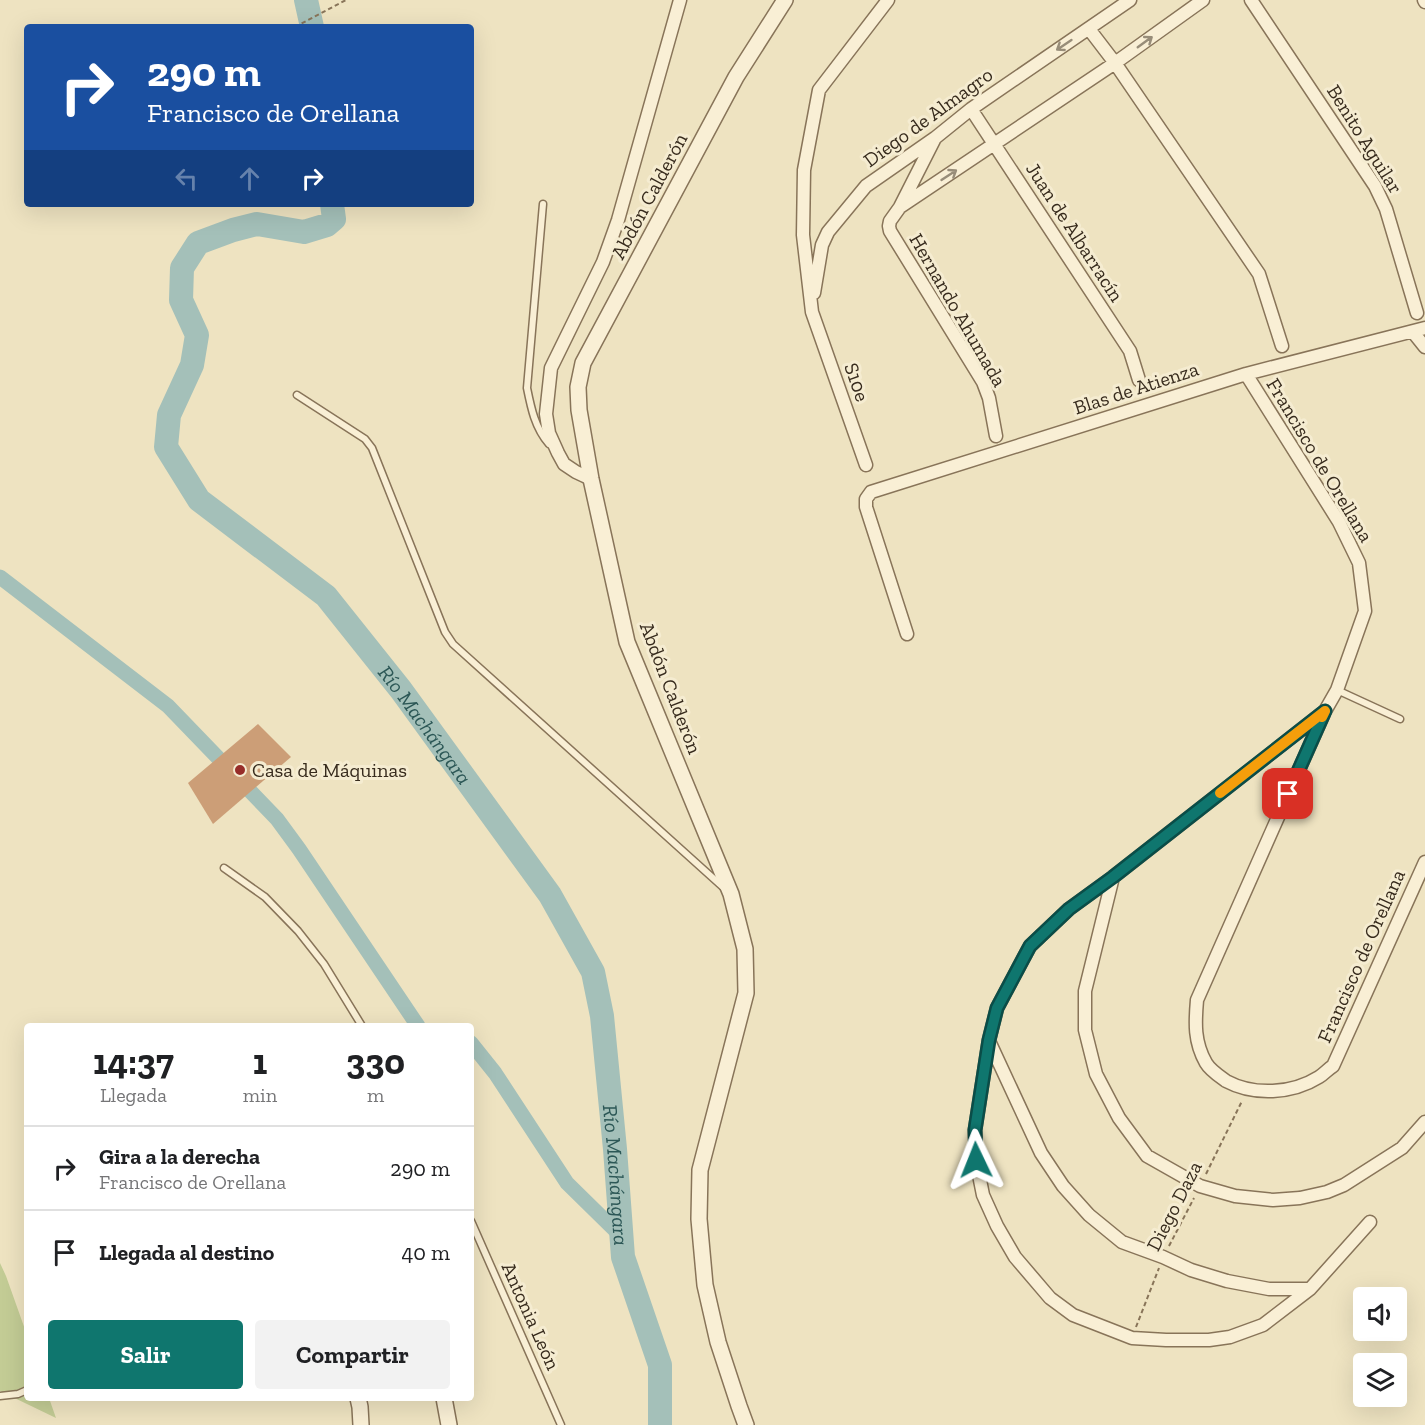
<!DOCTYPE html>
<html lang="es">
<meta charset="utf-8">
<style>
:root{--surface:#fff;--page:#f2f2f2;--text:#202124;--muted:#757577;--line:#e0e0e0;--accent:#0f766e}
body{margin:0;font-family:"Zilla Slab",serif;background:var(--page);color:var(--text);height:100vh;display:flex;flex-direction:column;font-size:22px;white-space:nowrap}
*{box-sizing:border-box;margin:0}
p{font-size:20px;color:var(--muted)}
.icon{flex:none;width:33px;height:33px;fill:none;stroke:currentColor;stroke-width:2;stroke-linecap:round;stroke-linejoin:round}
.map{position:relative;flex:1;overflow:hidden}
.sheet{position:absolute;left:24px;top:1023px;width:450px;height:378px;display:flex;flex-direction:column;background:var(--surface);border-radius:6px;box-shadow:0 6px 24px #0002}
.sheet>*{flex:none}
.hud{position:absolute;left:24px;top:24px;width:450px;height:183px;border-radius:6px;box-shadow:0 6px 24px #0002;background:#1a4fa0;color:#fff;overflow:hidden}
.tools{position:absolute;left:1353px;top:1287px;display:grid;gap:12px}
.tools a{display:grid;place-items:center;width:54px;height:54px;border-radius:6px;background:var(--surface);box-shadow:0 6px 24px #0002;font-size:30px}
.pin{position:absolute;display:grid;place-items:center;width:51px;height:51px;color:#fff;margin:-26px;border-radius:12px;box-shadow:0 3px 9px #0006}
.me{position:absolute;width:66px;margin:-33px;rotate:358deg;stroke-linejoin:round;filter:drop-shadow(0 0 4px #0008)}
.turn{display:flex;align-items:center;gap:21px;height:126px;padding:0 24px;font-size:27px}
.turn .icon{width:78px;height:78px;stroke-width:2.5}
.turn b{display:block;font-size:42px;line-height:51px}
.lanes{display:flex;align-items:center;height:57px;padding:0 24px;background:#0003;justify-content:center;gap:30px;direction:ltr}
.lanes .off{opacity:.35}
.eta{display:flex;justify-content:space-evenly;align-items:center;height:102px;text-align:center}
.eta b{font-size:36px;font-weight:700;line-height:42px}
.primary-button{display:flex;gap:12px;margin-top:auto;padding:12px 24px}
.primary-button a{flex:1;height:69px;border-radius:6px;background:var(--accent);color:#fff;font-size:24px;font-weight:700;line-height:69px;text-align:center}
.primary-button a+a{background:var(--page);color:var(--text)}
ul{padding:0;list-style:none}
li{display:flex;align-items:center;gap:18px;height:84px;padding:0 24px;border-top:2px solid var(--line)}
li div{flex:1}
li b{display:block;font-size:22px}
li em{font-style:normal}
.map>svg:first-child{display:block}
</style>
<div class="map">
<svg width="1425" height="1425" viewBox="0 0 1425 1425">
<rect width="100%" height="100%" fill="#eee3c1"/>
<!-- green -->
<path fill="#c3cc95" d="M 0,1263 L 6,1276 L 27,1335 L 27,1398 L 49,1398 L 56,1418 L 0,1391 Z"/>
<g fill="none" stroke-linecap="round" stroke-linejoin="round">
<!-- canal -->
<path stroke="#a4c0b9" stroke-width="15" d="M 0,577 L 168,706 L 277,819 L 299,849 L 418,1026
M 471,1043 L 495,1073 L 567,1183 L 622,1237"/>
<!-- river -->
<g stroke="#a4c0b9" stroke-width="24">
<path d="M 306,0 L 312,27"/>
<path id="s1" d="M 332,204 L 334,219 L 327,225 L 304,232 L 257,224 L 233,230 L 198,243 L 182,268 L 181,300 L 197,335 L 192,365 L 169,415 L 166,447 L 199,500 L 326,596 L 401,690 L 550,895 L 593,972 L 602,1016 L 615,1149 L 623,1257 L 660,1365 L 660,1425"/>
</g>
</g>
<!-- building -->
<path fill="#cc9e77" d="M 258,724 L 291,757 L 213,824 L 188,783 Z"/>
<g fill="none" stroke-linecap="round" stroke-linejoin="round">
<defs>
<path id="service" d="M 543,204 L 527,388 C 531,408 535,428 549,444
M 297,395 L 365,439 L 372,448 L 445,632 L 453,644 L 724,888
M 1337,690 L 1400,719
M 224,868 L 265,897 L 298,931 L 324,964 L 362,1026
M 471,1221 L 561,1425
M 0,1396 L 18,1394 L 27,1390"/>
<path id="minor" d="M 1251,0 L 1375,186 L 1386,209 L 1417,313
M 1424,0 L 1425,2
M 1089,29 L 1115,63 L 1259,274 L 1282,346
M 971,109 L 1130,351 L 1139,380
M 934,140 L 900,207 L 890,221 L 889,226 L 890,231 L 983,382 L 989,398 L 996,436
M 900,207 L 1115,63 L 1203,0
M 814,293 L 822,245 L 828,232 L 866,186 L 935,138 L 971,109 L 1130,0
M 1413,332 L 1425,347
M 1246,374 L 1339,522 L 1359,563 L 1365,611 L 1337,690 L 1325,711 L 1197,1000 C 1195,1023 1194,1042 1206,1063 C 1210,1070 1219,1076 1226,1081 C 1254,1096 1292,1094 1319,1077 C 1324,1074 1328,1069 1333,1066 L 1425,862
M 866,465 L 812,312 L 803,235 L 804,170 L 819,90 L 888,0
M 591,479 L 576,472 L 564,464 L 558,453 L 549,433 L 546,414 L 551,368 L 603,262 L 618,220 L 680,0
M 907,634 L 866,507 L 866,499 L 871,492 L 1246,374 L 1425,328
M 1325,711 L 1113,877 L 1069,909 L 1030,946 L 997,1008 L 989,1040 L 975,1130 L 976,1160 L 983,1195 L 997,1226 L 1015,1257 L 1050,1298 L 1073,1315 L 1132,1338 L 1166,1340 L 1209,1340 L 1230,1337 L 1263,1325 L 1310,1289 L 1370,1222
M 1113,877 L 1085,991 L 1085,1030 L 1096,1074 L 1119,1118 L 1147,1156 L 1200,1186 L 1235,1196 L 1273,1200 L 1300,1198 L 1327,1192 L 1344,1185 L 1402,1148 L 1425,1122
M 989,1041 L 1041,1153 L 1063,1186 L 1089,1215 L 1122,1242 L 1163,1257 L 1191,1270 L 1227,1281 L 1269,1289 L 1310,1289"/>
<path id="tertiary" d="M 358,1398 L 360,1407 L 361,1425
M 444,1398 L 449,1425
M 746,1425 L 739,1406 L 718,1342 L 705,1285 L 699,1219 L 700,1170 L 746,993 L 745,949 L 731,894 L 627,642 L 591,479 L 579,410 L 578,387 L 583,363 L 736,77 L 785,0"/>
</defs>
<!-- service casing -->
<use href="#service" stroke="#887459" stroke-width="9"/>
<!-- minor casing -->
<use href="#minor" stroke="#887459" stroke-width="15"/>
<!-- tertiary casing -->
<use href="#tertiary" stroke="#887459" stroke-width="18"/>
<!-- path -->
<path stroke="#887459" stroke-width="2" stroke-dasharray="4.5 3" stroke-linecap="butt" d="M 295,27 L 346,0
M 1206,1174 L 1242,1101
M 1169,1246 L 1194,1198
M 1136,1327 L 1159,1268"/>
<!-- service -->
<use href="#service" stroke="#f9efd5" stroke-width="6"/>
<!-- minor -->
<use href="#minor" stroke="#f9efd5" stroke-width="12"/>
<!-- tertiary -->
<use href="#tertiary" stroke="#f9efd5" stroke-width="15"/>
</g>
<!-- one-way arrows -->
<defs><path id="oneway-shaft" d="M-6 0H5M1.5-3L5.5 0L1.5 3" fill="none" stroke-width="1.6" stroke-linecap="round" stroke-linejoin="round" transform="scale(1.5)"/></defs>
<g stroke="#988d79">
<use href="#oneway-shaft" transform="translate(1145 42) rotate(-36)"/>
<use href="#oneway-shaft" transform="translate(1064 45) rotate(146)"/>
<use href="#oneway-shaft" transform="translate(949 175) rotate(-33)"/>
</g>
<g fill="none" stroke-linecap="round" stroke-linejoin="round">
<defs>
<path id="route" d="M 976,1160 L 975,1130 L 989,1040 L 997,1008 L 1030,946 L 1069,909 L 1113,877 L 1325,711 L 1288,794"/>
</defs>
<!-- route casing -->
<use href="#route" stroke="#0a4d48" stroke-width="15"/>
<!-- route -->
<use href="#route" stroke="#0f766e" stroke-width="10"/>
<!-- slow -->
<path stroke="#f59e0b" stroke-width="10" d="M 1220,793 L 1325,711 L 1322,717"/>
</g>
<!-- markers -->
<circle fill="#972d29" stroke="#f5ecd1" stroke-width="2" cx="240" cy="770" r="6"/>
<g text-anchor="middle" dominant-baseline="central" stroke-width="6" stroke-linejoin="round" paint-order="stroke">
<!-- street labels -->
<g font-size="20" fill="#372b1d" stroke="#f5ecd1">
<text transform="translate(928 117) rotate(-36)">Diego de Almagro</text>
<text transform="translate(1365 139) rotate(58)">Benito Aguilar</text>
<text transform="translate(649 196) rotate(-62)">Abdón Calderón</text>
<text transform="translate(1075 232) rotate(57)">Juan de Albarracín</text>
<text transform="translate(958 310) rotate(60)">Hernando Ahumada</text>
<text transform="translate(857 382) rotate(71)">S10e</text>
<text transform="translate(1136 388) rotate(-18)">Blas de Atienza</text>
<text transform="translate(1320 460) rotate(59)">Francisco de Orellana</text>
<text transform="translate(671 688) rotate(69)">Abdón Calderón</text>
<text transform="translate(1361 956) rotate(-66)">Francisco de Orellana</text>
<text transform="translate(1174 1206) rotate(-63)">Diego Daza</text>
<text transform="translate(531 1316) rotate(66)">Antonia León</text>
</g>
<!-- poi labels -->
<g font-size="20" fill="#372b1d" stroke="#f5ecd1" text-anchor="start">
<text x="252" y="770">Casa de Máquinas</text>
</g>
<!-- water labels -->
<g font-size="21" font-style="italic" fill="#2c5756" stroke="#f5ecd1">
<text stroke="none"><textPath href="#s1" startOffset="760">Río Machángara</textPath></text>
<text stroke="none"><textPath href="#s1" startOffset="1264">Río Machángara</textPath></text>
</g>
</g>
</svg>
<div class="tools">
<a><svg class="icon" aria-label="sound" viewBox="0 0 24 24"><path d="M4 9h4l5-4v14l-5-4H4zM17 9q2 3 0 6"/></svg></a>
<a><svg class="icon" aria-label="layers" viewBox="0 0 24 24"><path d="M12 4l9 5-9 5-9-5zM3 14l9 5 9-5"/></svg></a>
</div>
<div class="pin" style="left:1288px;top:794px;background:#d93025"><svg class="icon" aria-label="arrive" viewBox="0 0 24 24"><path d="M6 21V4h12l-3 4 3 4H6"/></svg></div>
<svg class="me" style="left:976px;top:1160px" viewBox="-20 -20 40 40"><path d="M0-17L14 15 0 8-14 15z" fill="#0f766e" stroke="#fff" stroke-width="4"/></svg>
<div class="hud">
<div class="turn"><svg class="icon" aria-label="right" viewBox="0 0 24 24"><path d="M7 20v-9h11M14 6l5 5-5 5"/></svg><div><b>290 m</b>Francisco de Orellana</div></div>
<div class="lanes"><svg class="icon off" aria-label="left" viewBox="0 0 24 24"><path d="M17 20v-9H6M10 6l-5 5 5 5"/></svg><svg class="icon off" aria-label="ahead" viewBox="0 0 24 24"><path d="M12 20V5M6 11l6-6 6 6"/></svg><svg class="icon" aria-label="right" viewBox="0 0 24 24"><path d="M7 20v-9h11M14 6l5 5-5 5"/></svg></div>
</div>
<section class="sheet">
<div class="eta">
<div><b>14:37</b><p>Llegada</p></div>
<div><b>1</b><p>min</p></div>
<div><b>330</b><p>m</p></div>
</div>
<ul>
<li><svg class="icon" aria-label="right" viewBox="0 0 24 24"><path d="M7 20v-9h11M14 6l5 5-5 5"/></svg><div><b>Gira a la derecha</b><p>Francisco de Orellana</p></div><em>290 m</em></li>
<li><svg class="icon" aria-label="arrive" viewBox="0 0 24 24"><path d="M6 21V4h12l-3 4 3 4H6"/></svg><div><b>Llegada al destino</b></div><em>40 m</em></li>
</ul>
<div class="primary-button"><a>Salir</a><a>Compartir</a></div>
</section>
</div>
